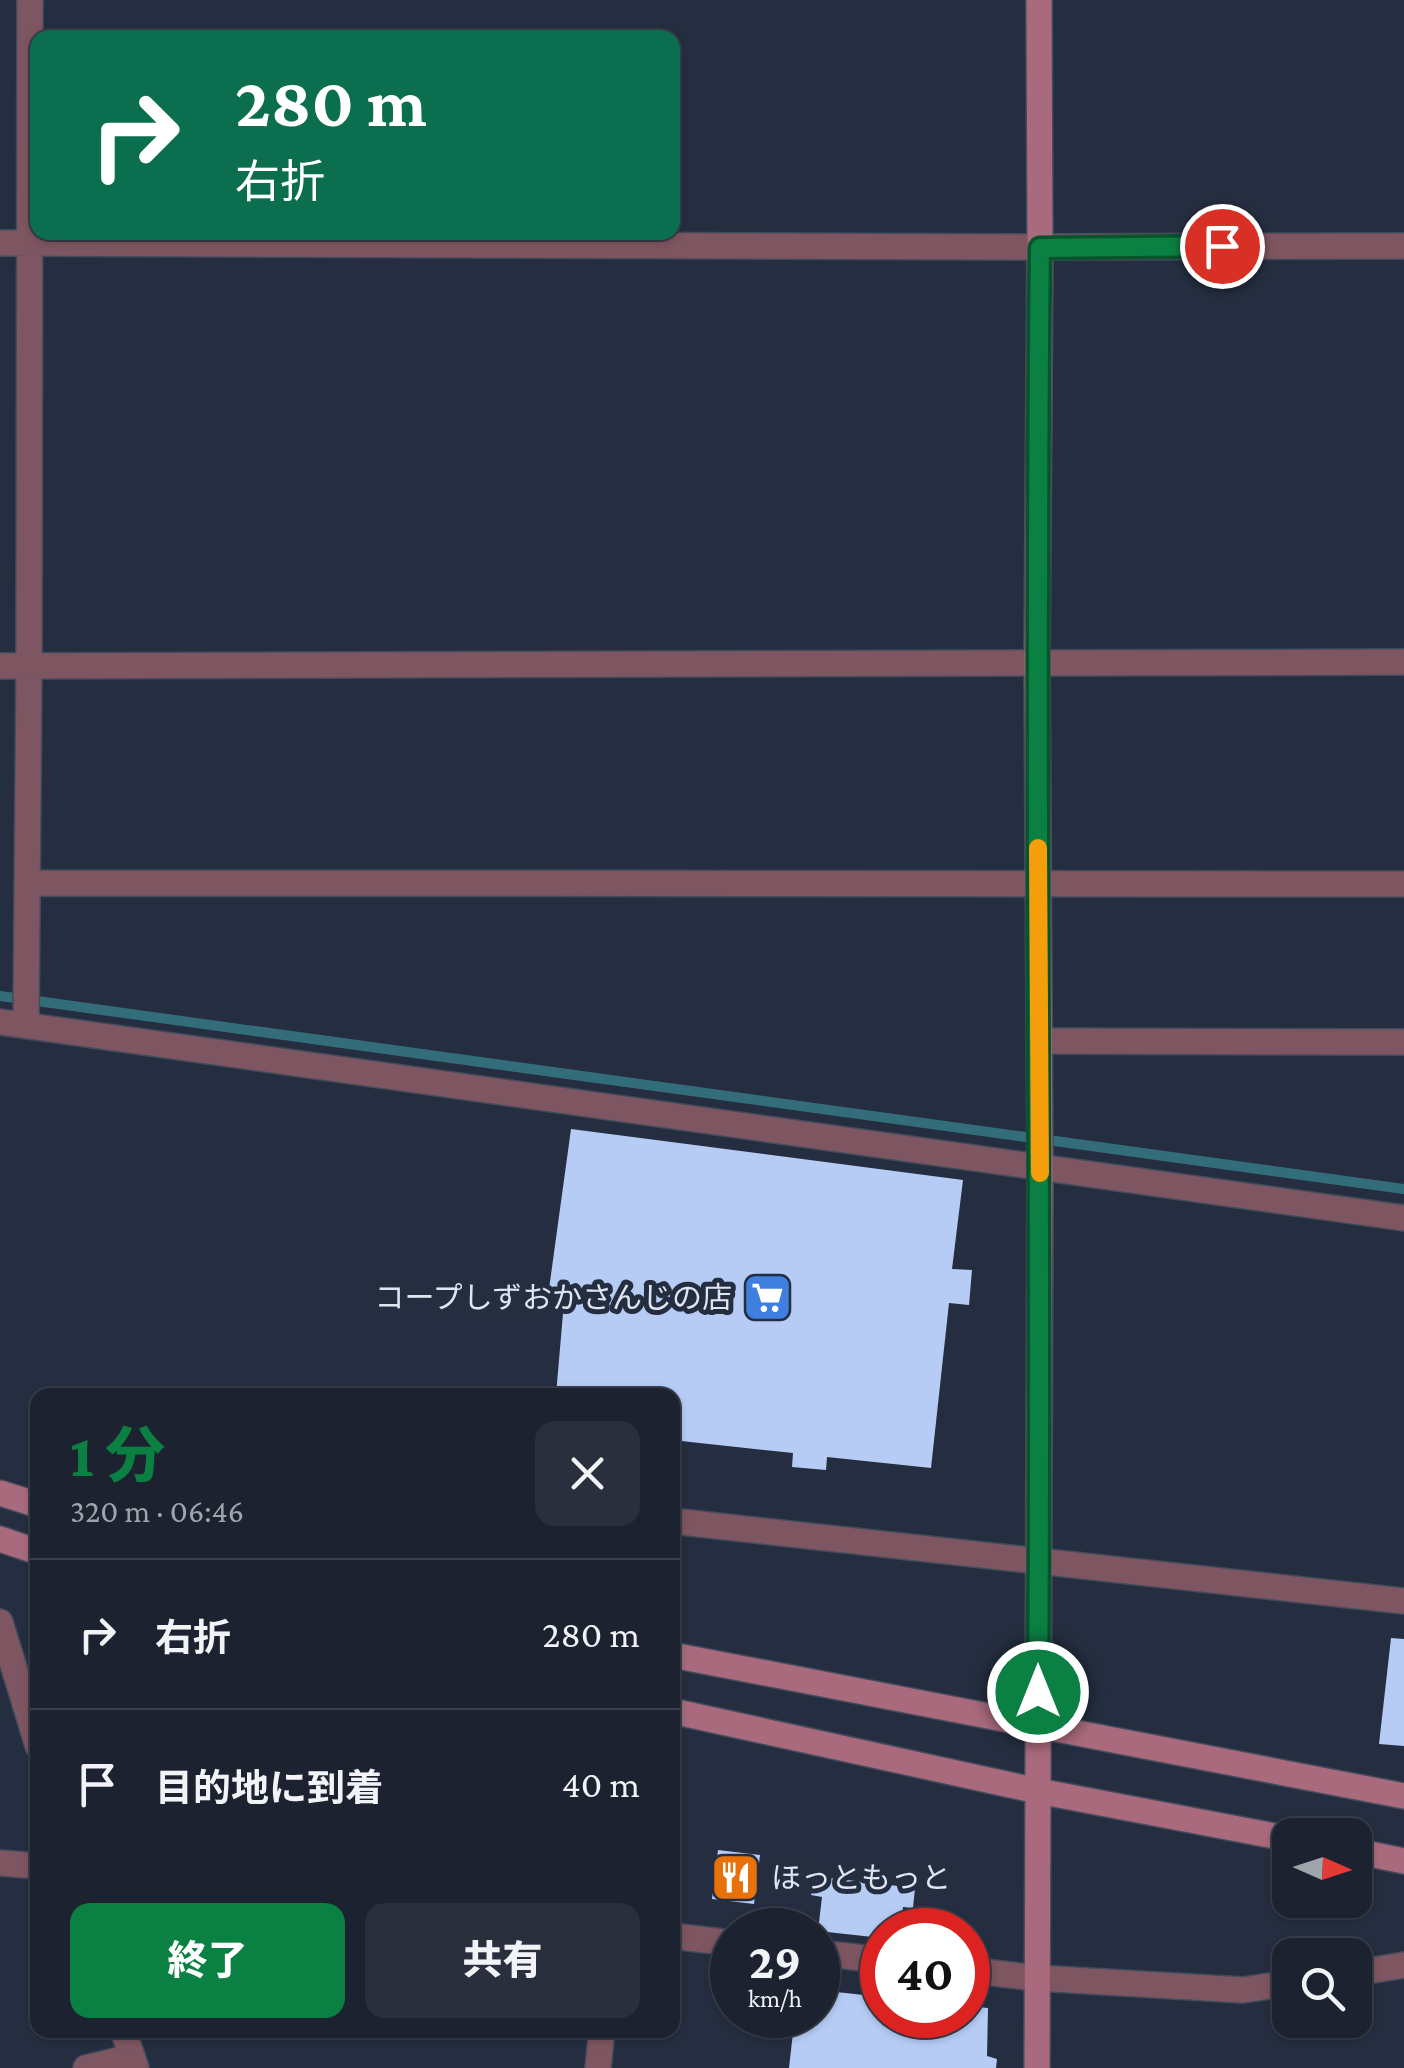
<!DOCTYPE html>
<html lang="ja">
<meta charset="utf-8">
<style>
:root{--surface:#1c2230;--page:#292f3c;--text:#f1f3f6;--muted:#a0a4ab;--line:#3a3f4c;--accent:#0b8043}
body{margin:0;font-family:"Crimson Pro","Noto Sans JP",serif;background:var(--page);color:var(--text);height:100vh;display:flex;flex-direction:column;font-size:38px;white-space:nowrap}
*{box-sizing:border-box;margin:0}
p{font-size:32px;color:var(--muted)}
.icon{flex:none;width:55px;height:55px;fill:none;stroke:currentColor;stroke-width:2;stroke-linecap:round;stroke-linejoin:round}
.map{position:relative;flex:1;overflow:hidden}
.panel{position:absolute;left:30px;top:1388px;width:650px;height:650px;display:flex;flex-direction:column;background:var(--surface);border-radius:20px;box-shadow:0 2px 8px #0004,0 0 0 2px var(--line)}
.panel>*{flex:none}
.hud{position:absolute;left:30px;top:30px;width:650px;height:210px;border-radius:20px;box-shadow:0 2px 8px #0004,0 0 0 2px var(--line);background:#0b6e4f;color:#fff;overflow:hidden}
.needle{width:65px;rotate:93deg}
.tools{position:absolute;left:1272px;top:1818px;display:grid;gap:20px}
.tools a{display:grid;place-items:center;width:100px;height:100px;border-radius:20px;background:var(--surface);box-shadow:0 2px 8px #0004,0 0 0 2px var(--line);font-size:50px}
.speed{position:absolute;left:710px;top:1908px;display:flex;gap:20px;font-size:50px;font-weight:700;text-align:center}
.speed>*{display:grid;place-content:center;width:130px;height:130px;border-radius:50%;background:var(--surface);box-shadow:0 2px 8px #0004,0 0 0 2px var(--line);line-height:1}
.speed small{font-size:25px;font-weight:400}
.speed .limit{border:15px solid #d22;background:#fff;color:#111}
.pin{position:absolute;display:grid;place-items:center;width:85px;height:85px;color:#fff;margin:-42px;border:5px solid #fff;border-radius:50%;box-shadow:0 2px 10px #0007}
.me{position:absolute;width:110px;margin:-55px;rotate:0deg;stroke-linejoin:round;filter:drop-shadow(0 0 8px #0008)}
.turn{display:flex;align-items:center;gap:35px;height:210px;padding:0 40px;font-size:45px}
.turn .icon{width:130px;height:130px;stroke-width:2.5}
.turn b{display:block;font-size:70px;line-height:85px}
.round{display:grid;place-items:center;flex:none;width:105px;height:105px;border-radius:20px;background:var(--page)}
.headline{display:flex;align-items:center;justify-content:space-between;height:170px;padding:0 40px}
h1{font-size:60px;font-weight:800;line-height:75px;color:var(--accent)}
.action{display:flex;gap:20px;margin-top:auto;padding:20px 40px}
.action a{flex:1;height:115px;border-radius:20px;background:var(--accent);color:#fff;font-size:40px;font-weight:800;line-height:115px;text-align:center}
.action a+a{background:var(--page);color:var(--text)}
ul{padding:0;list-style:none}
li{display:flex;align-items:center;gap:30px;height:150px;padding:0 40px;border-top:2px solid var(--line)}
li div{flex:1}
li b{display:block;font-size:38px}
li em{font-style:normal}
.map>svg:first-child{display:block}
</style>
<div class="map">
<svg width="1404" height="2068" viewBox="0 0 1404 2068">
<rect width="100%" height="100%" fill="#252e40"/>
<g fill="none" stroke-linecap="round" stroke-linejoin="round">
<!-- stream -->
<path stroke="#346d7a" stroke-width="10" d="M 0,996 L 1404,1189"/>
</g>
<!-- building -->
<path fill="#b6ccf5" d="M 571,1129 L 963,1180 L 952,1269 L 972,1270 L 969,1305 L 949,1303 L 931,1468 L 827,1457 L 826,1470 L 792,1467 L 793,1453 L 672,1440 L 672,1395 L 556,1395 L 565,1290 L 549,1289 Z
M 1391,1638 L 1404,1639 L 1404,1746 L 1379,1744 Z
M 718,1850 L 760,1855 L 754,1904 L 712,1899 Z
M 813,1876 L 915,1888 L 913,1908 L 903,1907 L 901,1930 L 882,1930 L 882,1938 L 818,1931 L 822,1897 L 811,1895 Z
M 818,1990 L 882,1997 L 882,2015 L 968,2015 L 968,2006 L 988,2008 L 987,2056 L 997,2059 L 996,2068 L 789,2068 L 795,2015 L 818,2015 Z"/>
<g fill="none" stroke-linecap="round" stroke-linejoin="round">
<defs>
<path id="street" d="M 0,243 L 1040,247 L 1404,246
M 0,666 L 1404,662
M 27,883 L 1404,884
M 0,1022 L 1404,1218
M 26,1025 L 29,666 L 30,0
M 1040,1041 L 1404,1042
M 672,1521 L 1404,1601
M 0,1622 L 38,1746
M 0,1863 L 38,1866
M 672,1936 L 732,1943
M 818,1953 L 882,1960
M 968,1970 L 1037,1978 L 1243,1990 L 1290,1983
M 1355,1973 L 1404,1965
M 123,2030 L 136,2068
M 86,2068 L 131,2057
M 598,2068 L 602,2030"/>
<path id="secondary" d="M 0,1493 L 38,1505
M 0,1539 L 38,1552
M 672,1655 L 1404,1796
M 672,1711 L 1038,1791 L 1290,1839
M 1355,1851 L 1404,1861
M 1037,2068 L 1040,1168 L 1037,662 L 1040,247 L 1039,0"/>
</defs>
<!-- street casing -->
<use href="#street" stroke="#434b5c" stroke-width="28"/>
<!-- secondary casing -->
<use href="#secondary" stroke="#434b5c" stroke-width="28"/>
<!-- street -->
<use href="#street" stroke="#7e5661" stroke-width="25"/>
<!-- secondary -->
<use href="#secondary" stroke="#a96a7d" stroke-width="25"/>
</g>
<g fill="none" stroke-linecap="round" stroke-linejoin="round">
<defs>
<path id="route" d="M 1038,1692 C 1042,1211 1034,729 1040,248 L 1222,246"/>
</defs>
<!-- route casing -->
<use href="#route" stroke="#07532c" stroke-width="25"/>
<!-- route -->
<use href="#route" stroke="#0b8043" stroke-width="18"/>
<!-- slow -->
<path stroke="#f59e0b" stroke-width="18" d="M 1038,848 L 1040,1173"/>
</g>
<!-- icons -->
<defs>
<symbol id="supermarket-square" viewBox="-11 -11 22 22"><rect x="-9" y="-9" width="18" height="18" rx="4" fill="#3f7fe0" stroke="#252e40"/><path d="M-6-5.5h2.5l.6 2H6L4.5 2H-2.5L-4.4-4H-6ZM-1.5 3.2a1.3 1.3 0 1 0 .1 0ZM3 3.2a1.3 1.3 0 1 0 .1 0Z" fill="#fff"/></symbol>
<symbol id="restaurant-square" viewBox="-11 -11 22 22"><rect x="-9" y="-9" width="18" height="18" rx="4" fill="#e8710a" stroke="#252e40"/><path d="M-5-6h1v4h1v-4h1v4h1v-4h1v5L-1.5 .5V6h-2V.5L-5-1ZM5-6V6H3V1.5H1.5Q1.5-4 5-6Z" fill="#fff"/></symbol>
</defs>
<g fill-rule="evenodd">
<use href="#supermarket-square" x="740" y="1270" width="55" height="55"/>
<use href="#restaurant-square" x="708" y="1850" width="55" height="55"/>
</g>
<g text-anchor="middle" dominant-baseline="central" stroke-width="10" stroke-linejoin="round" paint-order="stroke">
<!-- poi labels -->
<g font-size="30" fill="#dfe5f1" stroke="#252e40" text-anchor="end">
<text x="732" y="1297">コープしずおかさんじの店</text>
<text x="771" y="1877" text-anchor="start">ほっともっと</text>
</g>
</g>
</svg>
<div class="tools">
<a><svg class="needle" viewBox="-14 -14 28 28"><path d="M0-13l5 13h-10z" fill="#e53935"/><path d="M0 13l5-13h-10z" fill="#a0a4ab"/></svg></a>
<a><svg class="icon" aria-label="search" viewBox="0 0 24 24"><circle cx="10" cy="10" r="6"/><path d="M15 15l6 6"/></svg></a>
</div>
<div class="speed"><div>29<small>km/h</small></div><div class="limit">40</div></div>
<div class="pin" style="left:1222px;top:246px;background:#d93025"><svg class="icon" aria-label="arrive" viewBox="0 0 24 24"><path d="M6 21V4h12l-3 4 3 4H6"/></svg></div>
<svg class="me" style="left:1038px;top:1692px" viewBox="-20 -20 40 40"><circle r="17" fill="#0b8043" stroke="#fff" stroke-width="3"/><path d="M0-11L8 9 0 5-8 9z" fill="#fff"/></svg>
<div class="hud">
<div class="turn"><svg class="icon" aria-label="right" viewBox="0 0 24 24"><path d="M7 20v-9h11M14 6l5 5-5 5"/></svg><div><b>280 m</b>右折</div></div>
</div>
<section class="panel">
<div class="headline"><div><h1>1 分</h1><p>320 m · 06:46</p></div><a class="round"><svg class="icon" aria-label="close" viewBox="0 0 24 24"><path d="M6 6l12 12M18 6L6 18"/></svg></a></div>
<ul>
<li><svg class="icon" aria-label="right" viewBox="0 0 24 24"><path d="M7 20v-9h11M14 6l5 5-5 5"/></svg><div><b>右折</b></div><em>280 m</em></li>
<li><svg class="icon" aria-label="arrive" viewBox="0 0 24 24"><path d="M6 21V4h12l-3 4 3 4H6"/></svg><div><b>目的地に到着</b></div><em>40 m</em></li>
</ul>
<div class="action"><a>終了</a><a>共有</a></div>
</section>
</div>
